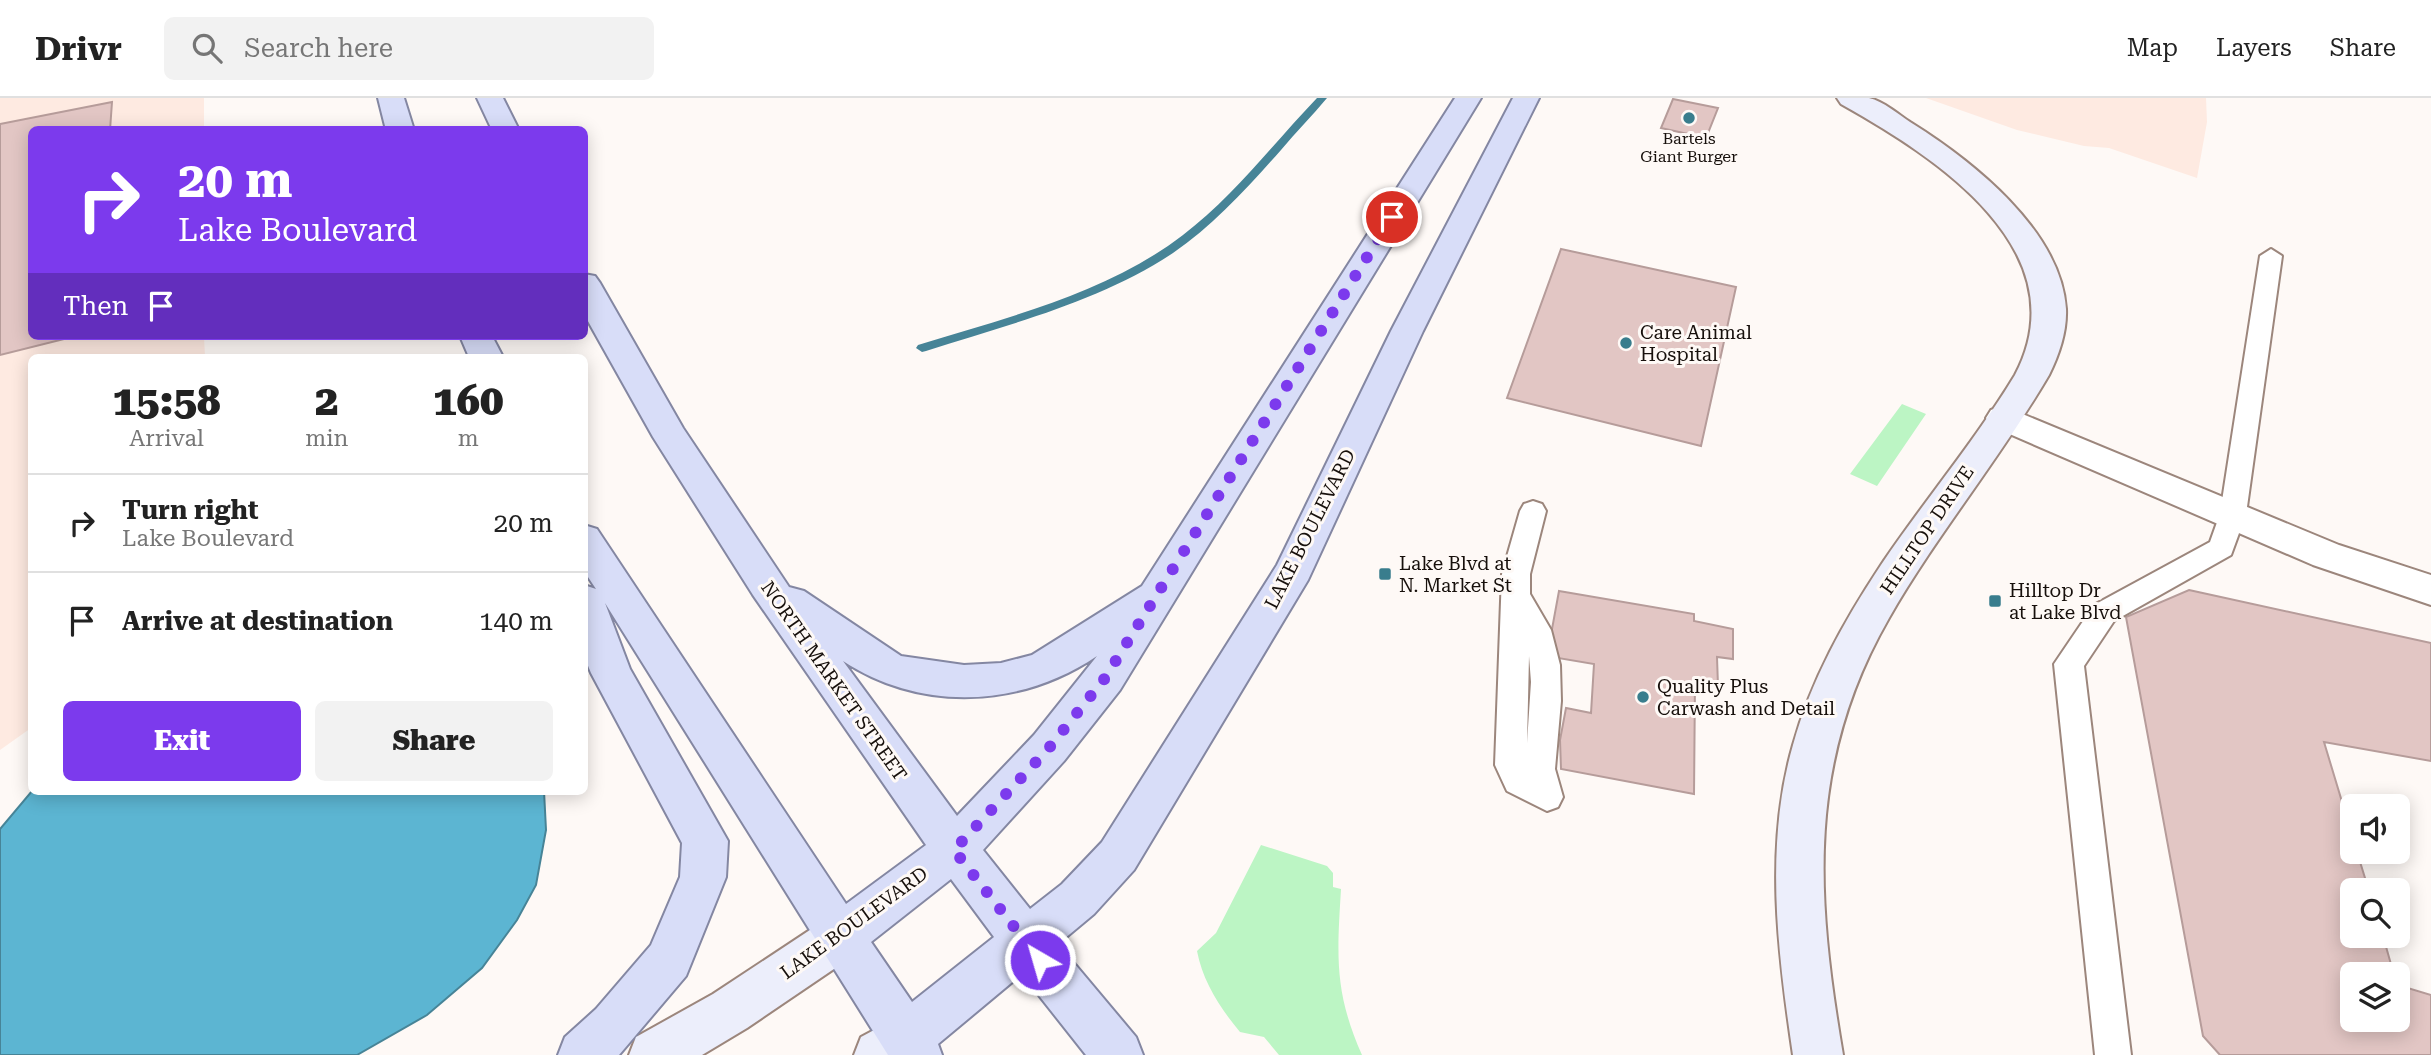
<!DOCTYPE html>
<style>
:root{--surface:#fff;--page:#f2f2f2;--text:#222;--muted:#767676;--line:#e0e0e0;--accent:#7c3aed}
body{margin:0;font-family:"Roboto Serif",serif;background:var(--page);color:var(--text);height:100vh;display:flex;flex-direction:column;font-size:26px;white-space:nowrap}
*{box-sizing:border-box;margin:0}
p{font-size:23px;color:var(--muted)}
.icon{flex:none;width:38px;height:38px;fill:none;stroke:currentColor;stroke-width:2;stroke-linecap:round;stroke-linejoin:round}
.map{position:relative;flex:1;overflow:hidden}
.side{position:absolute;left:28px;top:256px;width:560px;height:441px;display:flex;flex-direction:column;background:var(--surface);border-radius:10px;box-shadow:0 4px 18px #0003}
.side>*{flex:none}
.top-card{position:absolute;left:28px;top:28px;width:560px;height:214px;border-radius:10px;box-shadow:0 4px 18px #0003;background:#7c3aed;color:#fff;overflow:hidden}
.fabs{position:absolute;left:2340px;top:696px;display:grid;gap:14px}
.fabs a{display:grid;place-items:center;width:70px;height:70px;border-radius:10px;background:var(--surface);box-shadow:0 4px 18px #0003;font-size:35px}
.pin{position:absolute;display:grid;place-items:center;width:60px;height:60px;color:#fff;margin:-30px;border:4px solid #fff;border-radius:50%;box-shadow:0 2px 7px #0007}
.me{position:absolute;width:77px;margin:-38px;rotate:322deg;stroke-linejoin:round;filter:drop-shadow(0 0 5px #0008)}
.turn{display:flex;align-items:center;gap:24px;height:147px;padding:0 35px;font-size:32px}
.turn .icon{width:91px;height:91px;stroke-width:2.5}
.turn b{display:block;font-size:49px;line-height:60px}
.then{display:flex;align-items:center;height:66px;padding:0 35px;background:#0003;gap:14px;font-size:26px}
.eta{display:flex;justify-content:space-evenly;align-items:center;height:119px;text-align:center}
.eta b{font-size:42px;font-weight:800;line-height:49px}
.primary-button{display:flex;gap:14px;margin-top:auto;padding:14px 35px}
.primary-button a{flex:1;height:80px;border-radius:10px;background:var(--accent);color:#fff;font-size:28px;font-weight:800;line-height:80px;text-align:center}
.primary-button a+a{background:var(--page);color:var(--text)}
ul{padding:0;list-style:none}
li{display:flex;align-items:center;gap:21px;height:98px;padding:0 35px;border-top:2px solid var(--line)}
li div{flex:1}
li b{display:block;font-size:26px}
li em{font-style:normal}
header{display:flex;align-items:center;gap:42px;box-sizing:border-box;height:98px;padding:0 35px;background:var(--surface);border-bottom:2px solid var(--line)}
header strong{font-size:33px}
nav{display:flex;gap:38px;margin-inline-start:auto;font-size:24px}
.search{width:490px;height:63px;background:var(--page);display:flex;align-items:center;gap:18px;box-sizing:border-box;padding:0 24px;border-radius:10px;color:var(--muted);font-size:26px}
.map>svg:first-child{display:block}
</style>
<header>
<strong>Drivr</strong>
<div class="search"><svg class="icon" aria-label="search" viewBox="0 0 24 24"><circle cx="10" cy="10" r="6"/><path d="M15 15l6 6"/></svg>Search here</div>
<nav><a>Map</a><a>Layers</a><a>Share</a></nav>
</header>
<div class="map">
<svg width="2431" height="957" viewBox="0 0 2431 957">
<rect width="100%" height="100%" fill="#fef9f6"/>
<!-- built -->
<path fill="#feeae1" d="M 0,0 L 204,0 L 204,31 L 32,32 L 32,238 L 204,238 L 205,259 L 32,259 L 31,630 L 0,652 Z
M 1926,0 L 2206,0 L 2207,24 L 2197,80 L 2109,50 L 2084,48 L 2017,32 Z"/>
<!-- green -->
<path fill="#bcf5c4" d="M 1902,306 L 1926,316 L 1877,388 L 1850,376 Z
M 1261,747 L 1327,768 L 1333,775 L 1333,789 L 1341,791 C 1337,858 1334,894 1362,957 L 1279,957 L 1264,939 L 1240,934 C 1220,910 1203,884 1197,853 L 1216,835 Z"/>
<!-- water -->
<path fill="#5cb5d2" stroke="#478497" stroke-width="2" d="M 32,693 L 544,693 L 546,732 L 536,787 L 517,822 L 482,870 L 427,917 L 357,957 L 0,957 L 0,731 Z"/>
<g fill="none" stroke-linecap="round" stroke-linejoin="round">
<!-- stream -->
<path fill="#478497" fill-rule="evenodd" d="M 1317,0 L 1327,0 C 1312,18 1296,34 1281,52 C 1248,89 1214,127 1173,155 C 1099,204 1010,226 926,253 L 922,254 L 916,250 L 918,247 C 1008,219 1106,196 1183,137 C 1233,99 1273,46 1317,0 Z"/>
</g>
<!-- building -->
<path fill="#e2c6c4" stroke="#b69c9a" stroke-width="2" d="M 1673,1 L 1718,10 L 1706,40 L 1661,30 Z
M 112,4 L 110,32 L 32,32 L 32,238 L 76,238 L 0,257 L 0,26 Z
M 1561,151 L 1736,189 L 1701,348 L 1507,300 Z
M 2189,492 L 2431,545 L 2431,663 L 2324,644 L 2352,737 L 2352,754 L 2357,754 L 2369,793 L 2352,793 L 2352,838 L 2383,838 L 2394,877 L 2352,877 L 2352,922 L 2398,922 L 2398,887 L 2431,897 L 2431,957 L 2220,957 L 2203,938 L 2126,519 Z
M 1559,493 L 1694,516 L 1694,523 L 1733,531 L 1733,561 L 1717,559 L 1718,588 L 1695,584 L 1694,696 L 1561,671 L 1560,642 L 1566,610 L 1591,615 L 1594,566 L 1552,559 L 1552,531 Z"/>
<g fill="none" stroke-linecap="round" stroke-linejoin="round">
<defs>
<path id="service" d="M 2271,151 L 2282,158 L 2246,416 L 2231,457 L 2114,523 L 2084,568 L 2131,957 L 2095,957 L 2054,566 L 2094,507 L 2210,444 L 2220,416 L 2260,158 Z
M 1533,403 L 1542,406 L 1546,413 L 1530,476 L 1530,496 L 1551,532 L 1560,567 L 1561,603 L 1555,671 L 1563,699 L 1558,709 L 1547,713 L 1507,693 L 1495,667 L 1502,476 L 1520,413 L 1524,406 ZM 1529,558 L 1531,584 L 1527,645 Z"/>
<path id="minor" d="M 2003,308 L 2339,447 L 2431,477 L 2431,507 L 2313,467 L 1991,328 L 1986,320 L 1991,312 Z"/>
<path id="secondary" d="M 1837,0 C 1847,0 1859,0 1869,0 C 1883,3 1898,16 1910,24 C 1971,62 2061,132 2066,211 C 2067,233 2059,257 2049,277 C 2000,361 1937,436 1889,520 C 1806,664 1816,799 1843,957 L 1793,957 C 1778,856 1764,747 1793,647 C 1811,582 1844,523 1881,467 C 1924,403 1975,343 2015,277 C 2081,152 1934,58 1841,6 Z
M 839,818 L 856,824 L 863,840 L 856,856 L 747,930 L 702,957 L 629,957 L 636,939 L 713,896 L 822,824 Z
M 906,915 L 924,923 L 931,940 L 924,957 L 854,957 L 861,939 Z"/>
<path id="primary" d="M 378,0 L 404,0 L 414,32 L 386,32 Z
M 477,0 L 503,0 L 519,32 L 492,32 Z
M 1455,0 L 1481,0 L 1120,592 L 1064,663 L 983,752 L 1030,811 L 1062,786 L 1102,744 L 1277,467 L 1391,233 L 1513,0 L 1539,0 L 1423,233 L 1308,482 L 1134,772 L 1094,816 L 1058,846 L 1136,939 L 1143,957 L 1086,957 L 1022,876 L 938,946 L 942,957 L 888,957 L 605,505 L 630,571 L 728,743 L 726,779 L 686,878 L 619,957 L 558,957 L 565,939 L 596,911 L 651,847 L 680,779 L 682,745 L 591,575 L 584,558 L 584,487 L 596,491 L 584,473 L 584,427 L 597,431 L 846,806 L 926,747 L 753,497 L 653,339 L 584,216 L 584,176 L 595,178 L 600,185 L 683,330 L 789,489 L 804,493 L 901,558 L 964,567 L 1001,565 L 1032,557 L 1142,488 ZM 1097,558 L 1034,637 L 957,718 L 843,563 C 921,614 1020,610 1097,558 ZM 951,781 L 994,839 L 912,904 L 871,844 Z
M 460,238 L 492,238 L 503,259 L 469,259 Z"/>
</defs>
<!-- service casing -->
<use href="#service" stroke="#9c867c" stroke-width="4"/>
<!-- minor casing -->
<use href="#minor" stroke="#9c867c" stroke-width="4"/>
<!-- secondary casing -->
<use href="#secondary" stroke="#9c867c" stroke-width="4"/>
<!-- primary casing -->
<use href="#primary" stroke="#8487a2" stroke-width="4"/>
<!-- service -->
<use href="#service" fill="#fff" fill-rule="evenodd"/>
<!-- minor -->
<use href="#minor" fill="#fff" fill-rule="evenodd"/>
<!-- secondary -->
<use href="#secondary" fill="#eceefb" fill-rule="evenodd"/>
<!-- primary -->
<use href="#primary" fill="#d8ddf8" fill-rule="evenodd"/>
</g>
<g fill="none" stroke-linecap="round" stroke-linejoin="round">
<!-- route -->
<path stroke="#7c3aed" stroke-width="12" stroke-dasharray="0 21.6" d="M 1040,862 L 954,752 L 1049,650 L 1105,580 L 1392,119"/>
</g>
<!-- markers -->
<g fill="#397d8d" stroke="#fef9f6" stroke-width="2.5">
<circle cx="1689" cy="20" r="7"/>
<circle cx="1626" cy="245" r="7"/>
<rect x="1378" y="469" width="14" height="14" rx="3.5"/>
<rect x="1988" y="496" width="14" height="14" rx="3.5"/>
<circle cx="1643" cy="599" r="7"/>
</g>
<g text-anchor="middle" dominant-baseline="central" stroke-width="6" stroke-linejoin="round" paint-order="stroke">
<!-- far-poi labels -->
<g font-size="16" fill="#17100c" stroke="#fef9f6">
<text x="1689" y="40">Bartels<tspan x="1689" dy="18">Giant Burger</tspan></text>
</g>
<!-- poi labels -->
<g font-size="19" fill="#17100c" stroke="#fef9f6" text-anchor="start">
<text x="1640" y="234">Care Animal<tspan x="1640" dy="22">Hospital</tspan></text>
<text x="1399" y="465">Lake Blvd at<tspan x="1399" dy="22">N. Market St</tspan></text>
<text x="2009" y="492">Hilltop Dr<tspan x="2009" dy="22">at Lake Blvd</tspan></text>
<text x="1657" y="588">Quality Plus<tspan x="1657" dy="22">Carwash and Detail</tspan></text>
</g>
<!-- street labels -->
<g font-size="19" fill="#17100c" stroke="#fef9f6">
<text transform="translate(1310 431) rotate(-63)">LAKE BOULEVARD</text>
<text transform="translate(1927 432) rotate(-56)">HILLTOP DRIVE</text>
<text transform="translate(834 583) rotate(55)">NORTH MARKET STREET</text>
<text transform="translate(854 825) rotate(-36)">LAKE BOULEVARD</text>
</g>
</g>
</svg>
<div class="fabs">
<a><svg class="icon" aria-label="sound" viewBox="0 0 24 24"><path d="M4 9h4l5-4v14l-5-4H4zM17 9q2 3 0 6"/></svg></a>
<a><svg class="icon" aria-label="search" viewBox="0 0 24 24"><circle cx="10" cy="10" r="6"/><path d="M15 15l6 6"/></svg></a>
<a><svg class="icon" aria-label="layers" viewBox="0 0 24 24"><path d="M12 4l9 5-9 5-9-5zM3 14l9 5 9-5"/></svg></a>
</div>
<div class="pin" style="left:1392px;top:119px;background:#d93025"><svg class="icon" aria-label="arrive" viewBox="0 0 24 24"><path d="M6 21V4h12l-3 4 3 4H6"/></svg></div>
<svg class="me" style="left:1040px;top:862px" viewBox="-20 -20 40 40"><circle r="17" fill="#7c3aed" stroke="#fff" stroke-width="3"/><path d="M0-11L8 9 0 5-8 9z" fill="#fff"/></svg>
<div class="top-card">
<div class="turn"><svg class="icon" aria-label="right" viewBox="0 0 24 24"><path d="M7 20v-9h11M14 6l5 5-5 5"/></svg><div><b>20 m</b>Lake Boulevard</div></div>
<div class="then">Then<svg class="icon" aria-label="arrive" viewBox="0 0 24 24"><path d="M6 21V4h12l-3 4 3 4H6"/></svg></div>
</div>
<section class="side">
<div class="eta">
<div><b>15:58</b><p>Arrival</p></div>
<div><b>2</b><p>min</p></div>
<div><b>160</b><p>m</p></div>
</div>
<ul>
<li><svg class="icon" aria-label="right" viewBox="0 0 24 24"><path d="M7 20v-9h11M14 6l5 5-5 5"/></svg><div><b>Turn right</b><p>Lake Boulevard</p></div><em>20 m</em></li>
<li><svg class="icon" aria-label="arrive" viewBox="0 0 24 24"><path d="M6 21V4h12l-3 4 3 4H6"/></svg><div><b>Arrive at destination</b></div><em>140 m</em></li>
</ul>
<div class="primary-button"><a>Exit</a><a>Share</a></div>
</section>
</div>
